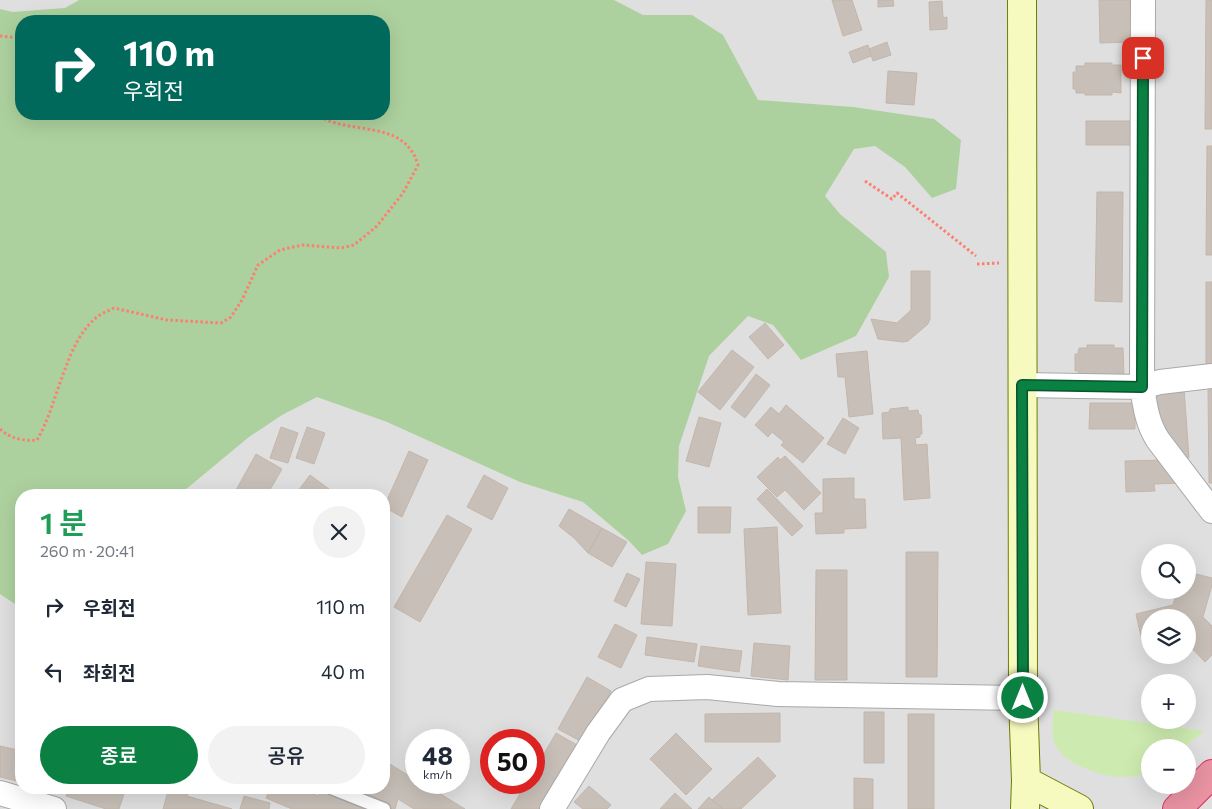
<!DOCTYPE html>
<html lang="ko">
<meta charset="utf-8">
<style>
:root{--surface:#fff;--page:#f2f2f3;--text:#1f2937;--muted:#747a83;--accent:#0b8043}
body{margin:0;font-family:Commissioner,"Noto Sans KR",sans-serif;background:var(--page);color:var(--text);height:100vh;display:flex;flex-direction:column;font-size:19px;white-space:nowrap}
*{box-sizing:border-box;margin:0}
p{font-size:16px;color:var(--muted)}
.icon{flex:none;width:28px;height:28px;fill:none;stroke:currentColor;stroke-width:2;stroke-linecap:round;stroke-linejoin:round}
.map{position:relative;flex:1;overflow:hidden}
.details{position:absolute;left:15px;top:489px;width:375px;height:305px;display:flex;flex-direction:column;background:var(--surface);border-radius:20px;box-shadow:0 5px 20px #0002}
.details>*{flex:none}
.top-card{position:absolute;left:15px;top:15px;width:375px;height:105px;border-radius:20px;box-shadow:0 5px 20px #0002;background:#00695c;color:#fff;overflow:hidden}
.controls{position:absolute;left:1141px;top:544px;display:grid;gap:10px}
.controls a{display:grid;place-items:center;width:55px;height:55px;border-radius:50%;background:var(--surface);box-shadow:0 5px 20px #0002;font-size:25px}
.speed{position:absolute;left:405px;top:729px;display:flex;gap:10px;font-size:25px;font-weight:700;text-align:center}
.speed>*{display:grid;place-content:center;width:65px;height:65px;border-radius:50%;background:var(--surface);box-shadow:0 5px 20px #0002;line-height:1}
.speed small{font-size:12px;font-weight:400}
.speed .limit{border:8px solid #d22;background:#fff;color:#111}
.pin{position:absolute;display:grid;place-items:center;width:42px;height:42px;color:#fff;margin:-21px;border-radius:10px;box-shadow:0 2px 8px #0006}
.me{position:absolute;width:55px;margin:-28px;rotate:0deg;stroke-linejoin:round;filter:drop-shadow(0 0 4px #0008)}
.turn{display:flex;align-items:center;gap:18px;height:105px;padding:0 25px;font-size:22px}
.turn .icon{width:65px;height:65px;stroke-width:2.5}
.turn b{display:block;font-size:35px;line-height:42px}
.round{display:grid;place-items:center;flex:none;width:52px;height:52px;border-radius:26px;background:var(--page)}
.head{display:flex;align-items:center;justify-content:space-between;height:85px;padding:0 25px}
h1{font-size:30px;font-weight:600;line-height:38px;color:#1e9e55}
.primary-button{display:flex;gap:10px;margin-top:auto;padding:10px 25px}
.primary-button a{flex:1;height:58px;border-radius:30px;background:var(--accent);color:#fff;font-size:20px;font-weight:600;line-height:58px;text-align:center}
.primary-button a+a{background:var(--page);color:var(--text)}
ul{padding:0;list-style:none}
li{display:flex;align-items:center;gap:15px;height:65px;padding:0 25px}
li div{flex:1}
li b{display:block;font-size:19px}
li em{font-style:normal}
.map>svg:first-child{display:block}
</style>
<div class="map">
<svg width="1212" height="809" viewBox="0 0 1212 809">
<rect width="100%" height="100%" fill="#f2efe9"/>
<!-- residential -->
<path fill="#e0dfdf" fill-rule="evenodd" d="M 0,0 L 1212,0 L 1212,809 L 0,809 ZM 21,21 L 384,21 L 384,114 L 21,114 ZM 21,495 L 384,495 L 384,788 L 21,788 ZM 1150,552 L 1188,552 L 1188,590 L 1150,590 ZM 1150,618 L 1188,618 L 1188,655 L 1150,655 ZM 1150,682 L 1188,682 L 1188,720 L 1150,720 ZM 416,740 L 459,740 L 459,782 L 416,782 ZM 491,740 L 534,740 L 534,782 L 491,782 ZM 1150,748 L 1188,748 L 1188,785 L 1150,785 Z"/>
<!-- grass -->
<path fill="#cdebb0" d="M 1054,710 L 1204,731 L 1184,747 L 1150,748 L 1150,772 C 1141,775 1133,777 1123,777 C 1104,778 1059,763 1054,741 C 1051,732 1053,720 1054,710 Z"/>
<!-- forest -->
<path fill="#add19e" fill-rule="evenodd" d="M 79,0 L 614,0 L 643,15 L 692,15 L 723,35 L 758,100 L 853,107 L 934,119 L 961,140 L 956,189 L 932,198 L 905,167 L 875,146 L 854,149 L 825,196 L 840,214 L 886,252 L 889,277 L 856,336 L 801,360 L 773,325 L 748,316 L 709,356 L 679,446 L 678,477 L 686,511 L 668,544 L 642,555 L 629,541 L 583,502 L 520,482 L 387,422 L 317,397 L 282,415 L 249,437 L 179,495 L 21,495 L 21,608 L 0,594 L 0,9 L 13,12 L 65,8 ZM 21,21 L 384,21 L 384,114 L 21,114 Z"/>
<!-- building -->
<path fill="#c7bfb8" stroke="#c4b6ab" d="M 832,0 L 852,0 L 862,30 L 843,36 Z
M 878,0 L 893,0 L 894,6 L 878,7 Z
M 1099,0 L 1139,0 L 1135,42 L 1100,43 Z
M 1206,0 L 1212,0 L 1212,129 L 1205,129 Z
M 942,1 L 943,18 L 947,17 L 947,29 L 930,30 L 929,2 Z
M 887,42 L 891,55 L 873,61 L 869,49 Z
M 868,45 L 871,56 L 853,63 L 849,52 Z
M 1085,63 L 1112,63 L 1112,65 L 1121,65 L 1121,93 L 1112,92 L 1112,95 L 1085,95 L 1085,93 L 1076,93 L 1076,89 L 1073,89 L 1073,72 L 1076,72 L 1076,66 L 1085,66 Z
M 888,71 L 917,73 L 914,105 L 886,103 Z
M 1086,121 L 1131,121 L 1131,145 L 1086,145 Z
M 1207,146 L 1212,146 L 1212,255 L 1206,255 Z
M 1097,192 L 1123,192 L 1122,302 L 1095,301 Z
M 911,271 L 930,271 L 930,319 L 928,324 L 908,341 L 903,342 L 878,339 L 871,319 L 897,323 L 911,310 Z
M 1206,282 L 1212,282 L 1212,367 L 1206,367 Z
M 765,323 L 784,345 L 768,359 L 749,337 Z
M 1087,345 L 1114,345 L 1114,348 L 1123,348 L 1124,375 L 1078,375 L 1079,371 L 1075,371 L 1075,354 L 1078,354 L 1079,348 L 1087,348 Z
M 732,350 L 754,367 L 720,410 L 698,392 Z
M 867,351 L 873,414 L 849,417 L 845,377 L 838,377 L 836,354 Z
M 756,374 L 770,385 L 745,418 L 731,407 Z
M 1212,386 L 1212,483 L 1209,483 L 1208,387 Z
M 1184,388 L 1189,458 L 1176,454 L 1156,431 L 1153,390 Z
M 1090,403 L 1135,403 L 1135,429 L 1089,429 Z
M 786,405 L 824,438 L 803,463 L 781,445 L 784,442 L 772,432 L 768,437 L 755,425 L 771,407 L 779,414 Z
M 908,407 L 908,411 L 918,410 L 919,415 L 921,415 L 922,434 L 920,434 L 920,437 L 915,438 L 916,445 L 927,444 L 930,498 L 904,500 L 901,438 L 883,439 L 882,413 L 889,412 L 890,409 Z
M 699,417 L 721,423 L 709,467 L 686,461 Z
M 843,418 L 859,428 L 845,454 L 827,444 Z
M 281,427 L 298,433 L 288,463 L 270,458 Z
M 307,427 L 325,433 L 314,464 L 296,458 Z
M 409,451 L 428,460 L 402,517 L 384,507 Z
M 256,454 L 282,469 L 267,495 L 244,495 L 236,490 Z
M 785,456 L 821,493 L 804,510 L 785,490 L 777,497 L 757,477 L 778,457 L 780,460 Z
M 1162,460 L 1183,483 L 1154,484 L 1155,491 L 1126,492 L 1125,461 Z
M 310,475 L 329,489 L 325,495 L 295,495 Z
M 484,475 L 508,488 L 492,520 L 467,507 Z
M 854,478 L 854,499 L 865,499 L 866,528 L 844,529 L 844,533 L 816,534 L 815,513 L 823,513 L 823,479 Z
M 767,489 L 803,526 L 792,536 L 757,499 Z
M 698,507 L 731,507 L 730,533 L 698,533 Z
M 569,509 L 602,528 L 588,553 L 574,538 L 559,526 Z
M 447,515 L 472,529 L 420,622 L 394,607 Z
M 777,527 L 781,613 L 748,615 L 744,529 Z
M 602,528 L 627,542 L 612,567 L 588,553 Z
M 906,552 L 938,552 L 937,677 L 906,677 Z
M 646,562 L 676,564 L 672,626 L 641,624 Z
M 816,570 L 847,570 L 847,680 L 815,680 Z
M 1188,572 L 1212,578 L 1212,585 L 1203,617 L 1212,626 L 1212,655 L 1205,662 L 1188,644 L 1188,618 L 1150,618 L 1150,644 L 1143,645 L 1136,614 L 1173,605 L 1177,590 L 1188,590 Z
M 627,573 L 640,579 L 626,607 L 614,601 Z
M 615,624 L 637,635 L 621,668 L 598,657 Z
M 647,637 L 697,644 L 694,662 L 645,655 Z
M 754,643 L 790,646 L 788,680 L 751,676 Z
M 701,646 L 742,651 L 739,672 L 698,666 Z
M 587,677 L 611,691 L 582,742 L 558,729 Z
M 864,712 L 884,712 L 884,763 L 864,763 Z
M 780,713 L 780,742 L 705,742 L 705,714 Z
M 908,714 L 934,714 L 934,809 L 908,809 Z
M 556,733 L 577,745 L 539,809 L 511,809 L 527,782 L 534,782 L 534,771 Z
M 676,733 L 712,769 L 686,795 L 650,759 Z
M 21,738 L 21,782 L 0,777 L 0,746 L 18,750 Z
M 758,757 L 776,776 L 741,809 L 723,809 L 712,800 Z
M 388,763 L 416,780 L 416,782 L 421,782 L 465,809 L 414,809 L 398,799 L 395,809 L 392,809 L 357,795 L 360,788 L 384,788 L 384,770 Z
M 854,778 L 873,779 L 873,809 L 854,809 Z
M 589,786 L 611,805 L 607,809 L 583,809 L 574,802 Z
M 69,788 L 126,788 L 119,809 L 106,809 L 66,796 Z
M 169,788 L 190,788 L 187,796 L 232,809 L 163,809 Z
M 271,788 L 299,788 L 318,796 L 321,789 L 368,809 L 292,809 L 266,798 Z
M 675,793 L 692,809 L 660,809 Z
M 244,796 L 270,803 L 269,809 L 240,809 Z
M 709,797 L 712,800 L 723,809 L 698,809 Z"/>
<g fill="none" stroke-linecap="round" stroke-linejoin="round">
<defs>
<path id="lane" d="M 331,788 L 384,809"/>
<path id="street" d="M 1143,0 L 1142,387 C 1145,406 1147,423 1158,440 L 1212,511
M 1022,385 L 1142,387 L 1160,382 L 1212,376
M 0,793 L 54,809
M 552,809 L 598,733 L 622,700 L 649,689 L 707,687 L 778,694 L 1023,698"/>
<path id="secondary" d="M 1022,0 L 1023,698 L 1026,781 L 1025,809
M 1026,781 L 1079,809"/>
<path id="highway" d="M 1177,809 L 1212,774"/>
</defs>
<!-- lane casing -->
<use href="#lane" stroke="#a9a9a9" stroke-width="15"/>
<!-- street casing -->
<use href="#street" stroke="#a9a9a9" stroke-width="26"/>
<!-- secondary casing -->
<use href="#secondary" stroke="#707d05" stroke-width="30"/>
<!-- highway casing -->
<use href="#highway" stroke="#dc2a67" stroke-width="30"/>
<!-- path -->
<path stroke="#fa8072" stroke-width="3" stroke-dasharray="2.5 2.5" stroke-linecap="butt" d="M 0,36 L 21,38
M 865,181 L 892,199 L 897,193 L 976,256
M 977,264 L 999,263
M 0,429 C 11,439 23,441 37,440 C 58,405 65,342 97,317 C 102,313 108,311 114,308 L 167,320 L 221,323 L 231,317 L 242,300 L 258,265 L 280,250 L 302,245 L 341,248 L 354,245 L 377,226 L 403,193 L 418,165 C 404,117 348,137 316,114"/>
<!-- lane -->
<use href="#lane" stroke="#fff" stroke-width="12"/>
<!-- street -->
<use href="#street" stroke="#fff" stroke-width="24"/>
<!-- secondary -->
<use href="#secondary" stroke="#f7fabf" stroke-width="28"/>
<!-- highway -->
<use href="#highway" stroke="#e892a2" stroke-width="28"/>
</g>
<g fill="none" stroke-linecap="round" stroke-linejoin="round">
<defs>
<path id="route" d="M 1023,698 L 1022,385 L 1142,387 L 1143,58"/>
</defs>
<!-- route casing -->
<use href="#route" stroke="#07532c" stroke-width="12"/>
<!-- route -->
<use href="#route" stroke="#0b8043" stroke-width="9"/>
</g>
</svg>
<div class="controls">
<a><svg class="icon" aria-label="search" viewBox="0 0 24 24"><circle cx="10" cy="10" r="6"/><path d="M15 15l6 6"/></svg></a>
<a><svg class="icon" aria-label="layers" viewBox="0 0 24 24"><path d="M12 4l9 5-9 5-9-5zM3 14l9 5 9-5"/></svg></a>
<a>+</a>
<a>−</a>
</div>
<div class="speed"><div>48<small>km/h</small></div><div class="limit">50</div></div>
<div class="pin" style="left:1143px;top:58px;background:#d93025"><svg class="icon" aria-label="arrive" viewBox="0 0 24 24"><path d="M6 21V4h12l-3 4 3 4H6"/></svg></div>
<svg class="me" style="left:1023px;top:698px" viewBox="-20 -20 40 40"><circle r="17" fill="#0b8043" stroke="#fff" stroke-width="3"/><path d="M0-11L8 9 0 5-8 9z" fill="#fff"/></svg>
<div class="top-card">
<div class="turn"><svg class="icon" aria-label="right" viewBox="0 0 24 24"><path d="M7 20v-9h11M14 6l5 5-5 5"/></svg><div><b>110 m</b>우회전</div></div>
</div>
<section class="details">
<div class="head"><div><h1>1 분</h1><p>260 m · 20:41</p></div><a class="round"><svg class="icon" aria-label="close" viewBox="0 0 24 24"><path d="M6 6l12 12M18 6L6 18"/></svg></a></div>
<ul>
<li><svg class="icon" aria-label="right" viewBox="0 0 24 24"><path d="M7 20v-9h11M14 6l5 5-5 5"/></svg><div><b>우회전</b></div><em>110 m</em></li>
<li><svg class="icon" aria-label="left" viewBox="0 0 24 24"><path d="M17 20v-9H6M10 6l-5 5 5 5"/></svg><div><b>좌회전</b></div><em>40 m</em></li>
</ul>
<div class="primary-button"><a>종료</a><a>공유</a></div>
</section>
</div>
